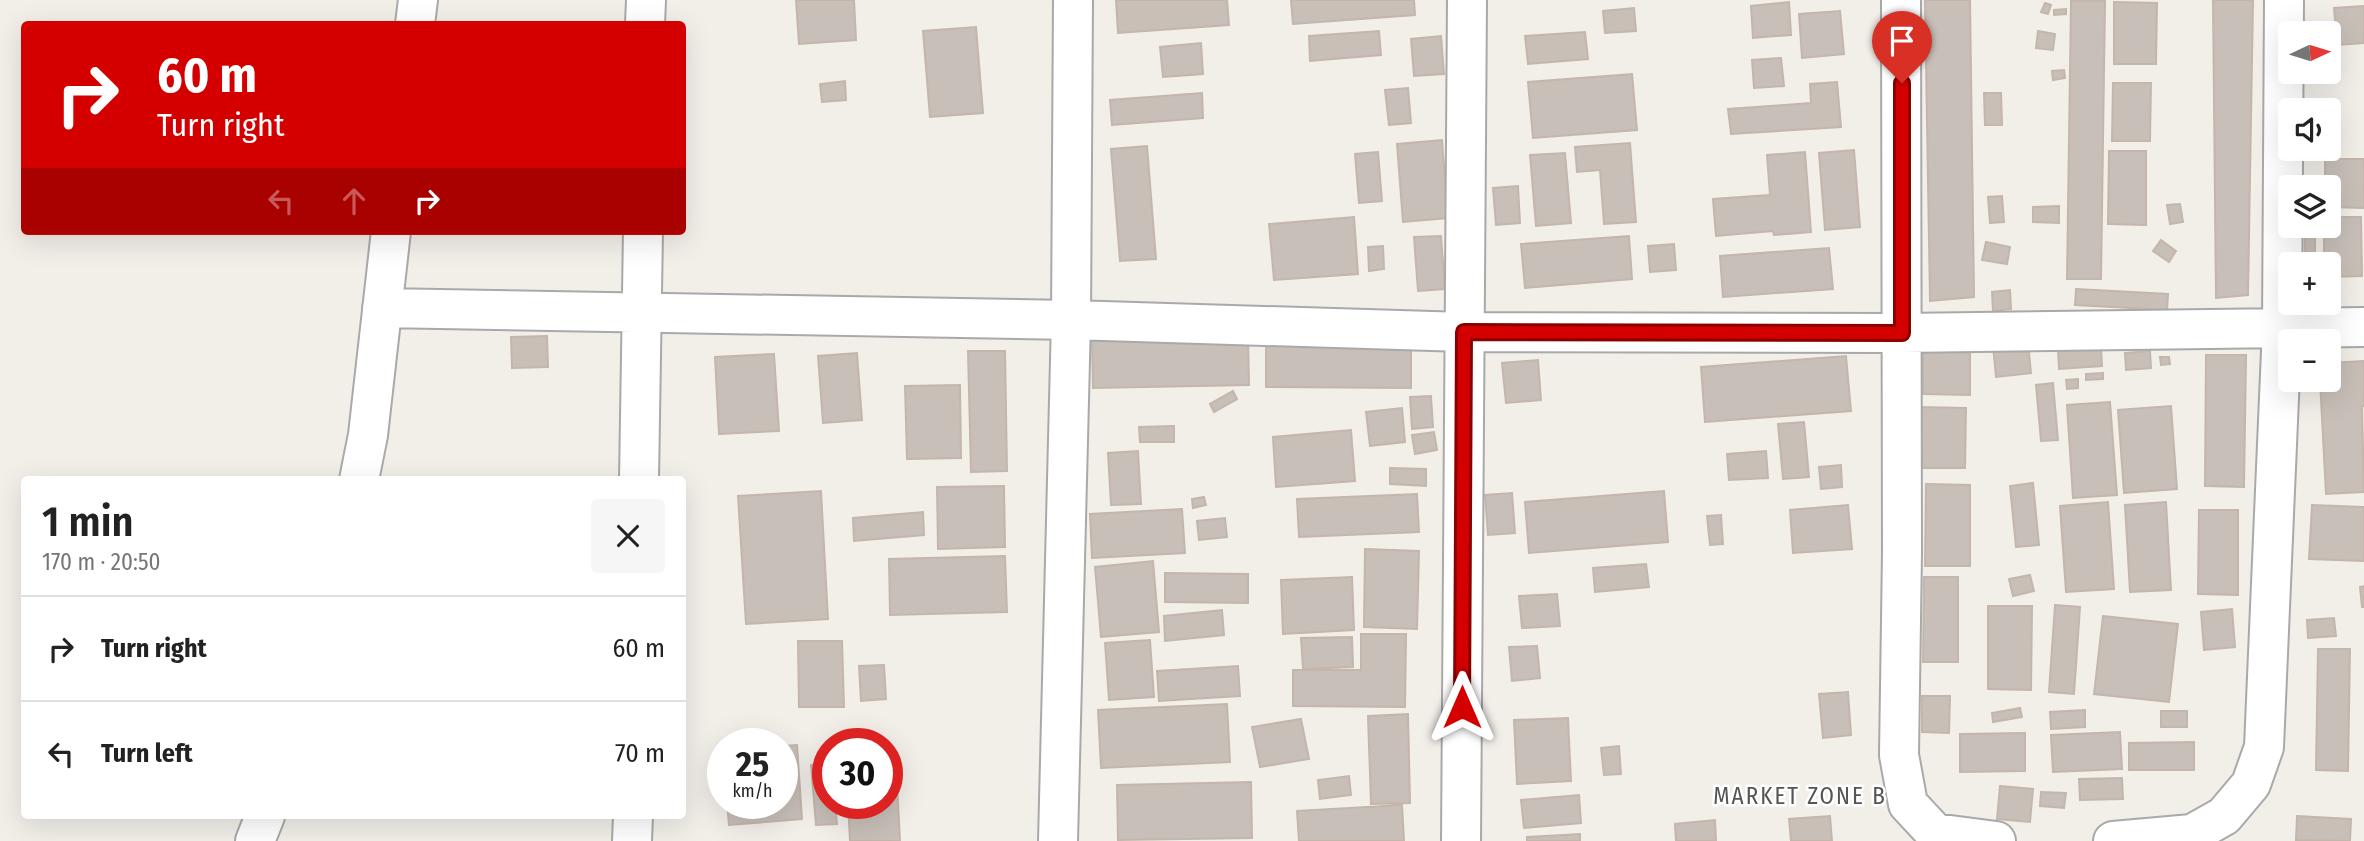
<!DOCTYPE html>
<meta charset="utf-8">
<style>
:root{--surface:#fff;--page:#f6f6f6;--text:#222;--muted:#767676;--line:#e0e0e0}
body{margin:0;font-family:"Fira Sans Condensed",sans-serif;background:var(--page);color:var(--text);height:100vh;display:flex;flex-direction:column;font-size:26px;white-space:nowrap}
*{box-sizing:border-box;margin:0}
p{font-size:23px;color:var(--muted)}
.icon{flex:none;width:38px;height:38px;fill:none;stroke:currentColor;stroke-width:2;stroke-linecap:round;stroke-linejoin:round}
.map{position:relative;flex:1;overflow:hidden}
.side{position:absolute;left:21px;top:476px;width:665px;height:343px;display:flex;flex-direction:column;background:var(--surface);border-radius:7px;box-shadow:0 7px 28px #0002}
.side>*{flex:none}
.banner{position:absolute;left:21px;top:21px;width:665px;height:214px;border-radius:7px;box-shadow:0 7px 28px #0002;background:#d40000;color:#fff;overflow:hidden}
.needle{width:46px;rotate:86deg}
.tools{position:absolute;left:2278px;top:21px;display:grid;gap:14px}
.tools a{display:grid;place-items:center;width:63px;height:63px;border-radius:7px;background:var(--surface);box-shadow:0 7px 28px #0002;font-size:35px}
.speed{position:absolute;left:707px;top:728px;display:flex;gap:14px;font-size:35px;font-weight:700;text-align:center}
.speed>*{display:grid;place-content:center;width:91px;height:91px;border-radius:50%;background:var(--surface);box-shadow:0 7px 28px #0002;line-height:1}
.speed small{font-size:18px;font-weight:400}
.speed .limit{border:10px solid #d22;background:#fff;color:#111}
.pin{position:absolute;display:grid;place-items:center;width:60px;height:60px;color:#fff;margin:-72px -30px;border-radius:50% 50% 50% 0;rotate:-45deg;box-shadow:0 0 7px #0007}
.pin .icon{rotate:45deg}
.me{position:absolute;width:77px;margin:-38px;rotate:0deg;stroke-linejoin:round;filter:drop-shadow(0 0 5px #0008)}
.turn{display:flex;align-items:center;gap:24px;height:147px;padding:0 21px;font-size:32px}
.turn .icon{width:91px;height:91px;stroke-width:2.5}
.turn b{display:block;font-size:49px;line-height:60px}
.lanes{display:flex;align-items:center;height:66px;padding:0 21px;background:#0003;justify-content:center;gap:35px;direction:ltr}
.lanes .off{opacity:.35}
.round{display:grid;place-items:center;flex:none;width:74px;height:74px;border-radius:7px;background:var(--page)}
.summary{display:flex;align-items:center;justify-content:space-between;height:119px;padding:0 21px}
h1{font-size:42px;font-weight:600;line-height:52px}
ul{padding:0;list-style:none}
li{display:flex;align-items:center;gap:21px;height:105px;padding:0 21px;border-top:2px solid var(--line)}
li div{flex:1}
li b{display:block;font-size:26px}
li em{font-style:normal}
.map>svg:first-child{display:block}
</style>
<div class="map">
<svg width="2364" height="841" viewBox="0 0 2364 841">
<rect width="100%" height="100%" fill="#f2efe9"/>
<!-- building -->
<path fill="#c7bfb8" stroke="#c4b6ab" stroke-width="2" d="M 796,0 L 854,0 L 856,40 L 799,44 Z
M 1116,0 L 1227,0 L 1229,25 L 1118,33 Z
M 1291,0 L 1414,0 L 1415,15 L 1293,24 Z
M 1925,0 L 1970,0 L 1974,297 L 1930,301 Z
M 2213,0 L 2253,0 L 2248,295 L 2216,298 Z
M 2071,1 L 2105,1 L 2101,279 L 2067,279 Z
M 1789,2 L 1791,35 L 1753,38 L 1751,6 Z
M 2114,2 L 2157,3 L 2156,64 L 2114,64 Z
M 2045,3 L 2051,5 L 2048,14 L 2041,12 Z
M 2364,6 L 2364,43 L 2337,45 L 2334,8 Z
M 1634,8 L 1636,31 L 1605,33 L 1603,11 Z
M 2066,9 L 2066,14 L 2054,15 L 2054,10 Z
M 1840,11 L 1844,54 L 1802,58 L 1799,14 Z
M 976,27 L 983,113 L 930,117 L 923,31 Z
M 1379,31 L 1381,55 L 1310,61 L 1309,36 Z
M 2038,31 L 2055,34 L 2053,50 L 2036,48 Z
M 1585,32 L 1588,59 L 1528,64 L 1525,36 Z
M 1441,36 L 1444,74 L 1414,76 L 1411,39 Z
M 1201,43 L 1203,74 L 1163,77 L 1160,47 Z
M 1781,58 L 1784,86 L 1754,88 L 1752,60 Z
M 2064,70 L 2065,78 L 2053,80 L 2052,71 Z
M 1632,74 L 1637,130 L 1533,138 L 1528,82 Z
M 845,81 L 846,100 L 822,102 L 820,84 Z
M 1837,82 L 1841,127 L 1731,134 L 1728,109 L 1811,103 L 1810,84 Z
M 2113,83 L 2151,83 L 2150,141 L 2112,141 Z
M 1408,88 L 1411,123 L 1389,125 L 1385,90 Z
M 1202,93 L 1203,118 L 1112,125 L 1110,100 Z
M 1984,93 L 2001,93 L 2002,125 L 1985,125 Z
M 1442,140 L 1448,218 L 1403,222 L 1397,144 Z
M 1630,143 L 1636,222 L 1604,224 L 1600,170 L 1577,172 L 1575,147 Z
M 1147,146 L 1156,259 L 1120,261 L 1111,149 Z
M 1854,150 L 1860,227 L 1825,230 L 1819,153 Z
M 2109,151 L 2146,151 L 2146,225 L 2108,224 Z
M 1378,152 L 1382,201 L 1359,203 L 1355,154 Z
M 1805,152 L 1811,232 L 1774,235 L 1773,231 L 1716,236 L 1713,199 L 1770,195 L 1767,155 Z
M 1565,153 L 1571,223 L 1536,226 L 1530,155 Z
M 2325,159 L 2364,159 L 2364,208 L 2329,207 L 2329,187 L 2325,187 Z
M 1518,186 L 1520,223 L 1496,225 L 1493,188 Z
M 2002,196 L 2004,222 L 1990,223 L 1988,197 Z
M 2180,204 L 2183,222 L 2170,224 L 2167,205 Z
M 2059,206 L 2059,223 L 2033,222 L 2033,207 Z
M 1354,217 L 1358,274 L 1274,280 L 1269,224 Z
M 2329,217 L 2361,217 L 2362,276 L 2329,277 L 2329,264 L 2324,264 L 2324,226 L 2329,226 Z
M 2305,226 L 2315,226 L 2315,264 L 2305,264 Z
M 1441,236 L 1445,289 L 1418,291 L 1414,237 Z
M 1629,236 L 1632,279 L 1525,288 L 1521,244 Z
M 2161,240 L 2176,251 L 2169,262 L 2153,251 Z
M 1986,242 L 2010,247 L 2007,264 L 1982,260 Z
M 1674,244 L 1676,270 L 1650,272 L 1648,246 Z
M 1383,246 L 1384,269 L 1369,271 L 1368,247 Z
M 1829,248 L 1833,289 L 1723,297 L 1720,256 Z
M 2076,289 L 2168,294 L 2167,310 L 2075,305 Z
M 2010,290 L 2011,309 L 1993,311 L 1992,292 Z
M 547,336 L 548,367 L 512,368 L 511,337 Z
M 1248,336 L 1249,385 L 1093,388 L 1092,338 Z
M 1923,341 L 1970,342 L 1970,395 L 1923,394 Z
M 2028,342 L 2031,373 L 1996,377 L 1993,346 Z
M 1266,344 L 1411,345 L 1411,388 L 1266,387 Z
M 2101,347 L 2102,366 L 2059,369 L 2058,350 Z
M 968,351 L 1005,351 L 1007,471 L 971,472 Z
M 2150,351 L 2151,368 L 2126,370 L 2125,353 Z
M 857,353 L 862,420 L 823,423 L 818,356 Z
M 774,354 L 779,431 L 719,434 L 715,357 Z
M 2206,355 L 2246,355 L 2244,487 L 2205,486 Z
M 1846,356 L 1851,411 L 1705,422 L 1701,367 Z
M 2160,357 L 2169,357 L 2170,364 L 2161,365 Z
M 1538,360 L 1541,400 L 1506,403 L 1502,363 Z
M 2364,361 L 2364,406 L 2362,406 L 2364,492 L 2326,494 L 2320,380 L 2329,380 L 2329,363 Z
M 2103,373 L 2103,379 L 2086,380 L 2086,374 Z
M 2078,379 L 2078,388 L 2067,389 L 2066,380 Z
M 2053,383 L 2058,440 L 2041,441 L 2036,385 Z
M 960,385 L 961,458 L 907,459 L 905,386 Z
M 1233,391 L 1237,399 L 1214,412 L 1210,404 Z
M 1431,396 L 1433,427 L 1412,429 L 1410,397 Z
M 2110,402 L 2117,495 L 2073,498 L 2067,405 Z
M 2171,406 L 2177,489 L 2124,493 L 2118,410 Z
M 1919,407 L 1966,408 L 1965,468 L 1919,468 Z
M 1402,408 L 1405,442 L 1370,446 L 1366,412 Z
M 1804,422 L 1809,477 L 1783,479 L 1778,424 Z
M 1174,426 L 1174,442 L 1140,442 L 1139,427 Z
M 1351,430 L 1355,481 L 1276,487 L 1273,437 Z
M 1434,432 L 1437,450 L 1415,454 L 1412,435 Z
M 1138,451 L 1141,504 L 1111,505 L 1108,453 Z
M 1766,451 L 1768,478 L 1729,480 L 1727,454 Z
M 1841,465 L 1842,487 L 1821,489 L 1819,467 Z
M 1390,468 L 1426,469 L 1426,486 L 1390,484 Z
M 2033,483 L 2039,545 L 2016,547 L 2010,486 Z
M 1926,484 L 1970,485 L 1970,566 L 1925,566 Z
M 1004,486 L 1005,547 L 938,549 L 937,487 Z
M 821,491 L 828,619 L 746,624 L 738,496 Z
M 1664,491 L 1668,542 L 1529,553 L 1525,502 Z
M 1512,493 L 1515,533 L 1488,535 L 1485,495 Z
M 1417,494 L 1419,532 L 1299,537 L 1297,499 Z
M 1204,497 L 1206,505 L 1193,508 L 1192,499 Z
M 2108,502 L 2114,589 L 2066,592 L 2060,506 Z
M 2166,502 L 2171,590 L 2130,592 L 2125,505 Z
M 1848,505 L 1852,549 L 1793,553 L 1790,510 Z
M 2312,505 L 2364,507 L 2364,561 L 2309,559 Z
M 1182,509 L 1185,553 L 1092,558 L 1090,514 Z
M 2199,510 L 2238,510 L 2238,595 L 2198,594 Z
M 923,512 L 924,535 L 854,541 L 853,518 Z
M 1721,515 L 1723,544 L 1710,545 L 1707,516 Z
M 1225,518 L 1227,537 L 1199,540 L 1197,521 Z
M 1365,549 L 1419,551 L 1417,629 L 1364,627 Z
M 1005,556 L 1007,612 L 890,615 L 889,559 Z
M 1153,561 L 1159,632 L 1101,637 L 1095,567 Z
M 1646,564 L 1649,587 L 1595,592 L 1593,568 Z
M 1165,573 L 1248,574 L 1248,603 L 1165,602 Z
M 2030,575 L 2034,591 L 2013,596 L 2009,579 Z
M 1352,577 L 1354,630 L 1283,634 L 1281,580 Z
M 1924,577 L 1958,577 L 1958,662 L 1923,662 Z
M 2364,586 L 2364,607 L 2362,607 L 2360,587 Z
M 1557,594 L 1560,626 L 1522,628 L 1519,596 Z
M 2055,605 L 2080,607 L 2074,694 L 2049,692 Z
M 1988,606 L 2032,606 L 2031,690 L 1988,689 Z
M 2232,609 L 2235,647 L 2204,650 L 2201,612 Z
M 1222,610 L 1224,635 L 1165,641 L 1164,616 Z
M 2103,616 L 2178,624 L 2169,702 L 2094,694 Z
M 2334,618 L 2336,636 L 2308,638 L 2307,620 Z
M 1361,634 L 1406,634 L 1405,707 L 1293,706 L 1293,670 L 1361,670 Z
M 1352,637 L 1353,667 L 1303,669 L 1301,638 Z
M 1150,640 L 1154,697 L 1109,700 L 1105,643 Z
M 798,641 L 842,641 L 844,707 L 799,707 Z
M 1537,646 L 1540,678 L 1512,681 L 1509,647 Z
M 2318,649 L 2350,649 L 2348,771 L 2316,770 Z
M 884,665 L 886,699 L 861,701 L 859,666 Z
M 1238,666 L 1240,696 L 1159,701 L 1157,671 Z
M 1848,692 L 1851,735 L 1823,738 L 1819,694 Z
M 1922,696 L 1950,696 L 1949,733 L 1922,732 Z
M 1227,704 L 1230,762 L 1101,768 L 1098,710 Z
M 2020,708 L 2022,717 L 1993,722 L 1992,713 Z
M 2085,710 L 2085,727 L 2051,729 L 2050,712 Z
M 2161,711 L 2187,711 L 2187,727 L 2161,727 Z
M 1408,714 L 1410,803 L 1371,804 L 1368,716 Z
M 1568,718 L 1571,781 L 1517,784 L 1514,720 Z
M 1301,719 L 1309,759 L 1260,767 L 1252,727 Z
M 2120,732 L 2122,769 L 2053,772 L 2051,735 Z
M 2025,733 L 2025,771 L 1960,772 L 1960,734 Z
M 2194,742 L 2194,770 L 2129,770 L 2129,743 Z
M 797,745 L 802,819 L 729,825 L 727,803 L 782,803 L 782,746 Z
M 1619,746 L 1621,774 L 1604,775 L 1601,748 Z
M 828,764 L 828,803 L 835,803 L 837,824 L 816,825 L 811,765 Z
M 1349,776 L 1351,795 L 1320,799 L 1318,780 Z
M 2122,778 L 2123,799 L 2080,800 L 2079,779 Z
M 1251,782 L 1252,838 L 1118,840 L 1117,785 Z
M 897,784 L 900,841 L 850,841 L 848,803 L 887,803 L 887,785 Z
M 2000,786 L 2033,789 L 2030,822 L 1997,819 Z
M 2041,792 L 2066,793 L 2064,808 L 2040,806 Z
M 1579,795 L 1581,823 L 1524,828 L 1521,800 Z
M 1402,805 L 1404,841 L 1299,841 L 1297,811 Z
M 1830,816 L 1832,841 L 1791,841 L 1789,819 Z
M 2297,816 L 2351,819 L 2350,841 L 2296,840 Z
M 1715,820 L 1716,841 L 1676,841 L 1675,824 Z
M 1580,834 L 1580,841 L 1527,841 L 1527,837 Z"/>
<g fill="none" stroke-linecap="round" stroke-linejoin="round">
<defs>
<path id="street" d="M 1901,0 L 1902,552 L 1899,755 L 1908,804 L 1935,833 L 1996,841
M 415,24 L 418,0
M 645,24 L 646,0
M 382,308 L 1071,320 L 1464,332 L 1902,333 L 2364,327
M 359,480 L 368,435 L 391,231
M 639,480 L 643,231
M 255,841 L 265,816
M 632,841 L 633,816
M 1058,841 L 1071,320 L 1073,0
M 1461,841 L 1467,0
M 2113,841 L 2192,834 L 2224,816 L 2251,784 L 2264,747 L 2282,328 L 2284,0"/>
</defs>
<!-- street casing -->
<use href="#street" stroke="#a9a9a9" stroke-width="42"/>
<!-- street -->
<use href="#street" stroke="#fff" stroke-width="38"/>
</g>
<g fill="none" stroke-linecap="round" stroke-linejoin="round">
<defs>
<path id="route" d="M 1462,707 L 1464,332 L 1902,333 L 1902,83"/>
</defs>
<!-- route casing -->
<use href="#route" stroke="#8a0000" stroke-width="18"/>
<!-- route -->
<use href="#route" stroke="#d40000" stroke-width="12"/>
</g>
<g text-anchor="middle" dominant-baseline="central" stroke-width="5" stroke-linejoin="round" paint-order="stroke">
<!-- quarter labels -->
<g font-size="23" letter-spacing="2" fill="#555" stroke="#fff">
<text x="1800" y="796">MARKET ZONE B</text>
</g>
</g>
</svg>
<div class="tools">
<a><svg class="needle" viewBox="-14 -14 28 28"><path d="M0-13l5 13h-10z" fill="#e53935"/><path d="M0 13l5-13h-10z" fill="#767676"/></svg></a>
<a><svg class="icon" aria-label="sound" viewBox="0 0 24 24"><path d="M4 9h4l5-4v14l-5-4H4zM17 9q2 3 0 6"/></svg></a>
<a><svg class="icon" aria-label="layers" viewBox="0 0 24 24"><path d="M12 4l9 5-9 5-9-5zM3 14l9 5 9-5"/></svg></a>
<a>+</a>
<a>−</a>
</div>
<div class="speed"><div>25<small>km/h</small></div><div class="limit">30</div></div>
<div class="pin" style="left:1902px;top:83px;background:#d93025"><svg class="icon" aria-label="arrive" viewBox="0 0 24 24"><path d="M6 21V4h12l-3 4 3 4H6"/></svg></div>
<svg class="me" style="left:1462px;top:707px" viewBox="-20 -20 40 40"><path d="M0-17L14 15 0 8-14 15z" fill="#d40000" stroke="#fff" stroke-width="4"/></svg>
<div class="banner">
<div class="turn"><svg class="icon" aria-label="right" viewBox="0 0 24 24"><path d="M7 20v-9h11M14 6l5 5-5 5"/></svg><div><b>60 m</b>Turn right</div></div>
<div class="lanes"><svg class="icon off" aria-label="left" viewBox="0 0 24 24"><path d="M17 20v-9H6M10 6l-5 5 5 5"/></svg><svg class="icon off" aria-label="ahead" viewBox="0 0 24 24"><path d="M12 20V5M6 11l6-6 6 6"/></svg><svg class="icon" aria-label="right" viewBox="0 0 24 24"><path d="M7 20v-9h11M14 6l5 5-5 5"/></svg></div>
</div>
<section class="side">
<div class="summary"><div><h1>1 min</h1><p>170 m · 20:50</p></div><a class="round"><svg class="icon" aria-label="close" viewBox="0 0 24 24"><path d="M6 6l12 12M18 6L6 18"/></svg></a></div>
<ul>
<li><svg class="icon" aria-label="right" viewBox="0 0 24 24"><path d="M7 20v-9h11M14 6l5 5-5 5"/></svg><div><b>Turn right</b></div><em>60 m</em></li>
<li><svg class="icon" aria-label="left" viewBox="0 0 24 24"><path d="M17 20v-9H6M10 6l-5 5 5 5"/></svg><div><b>Turn left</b></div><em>70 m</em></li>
</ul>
</section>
</div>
